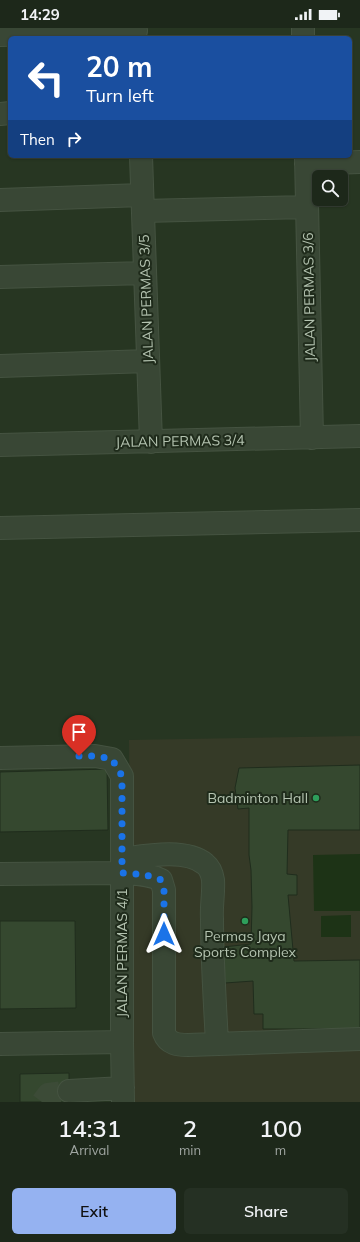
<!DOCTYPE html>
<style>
:root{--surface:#1d281a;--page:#253023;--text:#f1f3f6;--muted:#a0a6a2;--line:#3b4439;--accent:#95b2f1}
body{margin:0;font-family:Mulish,sans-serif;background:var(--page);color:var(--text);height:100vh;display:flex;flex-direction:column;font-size:15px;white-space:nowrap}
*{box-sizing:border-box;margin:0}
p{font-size:13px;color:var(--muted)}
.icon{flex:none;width:22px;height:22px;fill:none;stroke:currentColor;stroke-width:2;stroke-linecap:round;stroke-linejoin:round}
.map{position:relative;height:1074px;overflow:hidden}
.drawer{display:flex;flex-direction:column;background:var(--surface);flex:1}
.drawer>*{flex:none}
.banner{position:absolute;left:8px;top:8px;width:344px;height:122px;border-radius:6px;box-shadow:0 1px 3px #0004,0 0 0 1px var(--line);background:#1a4fa0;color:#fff;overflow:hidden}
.controls{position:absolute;left:312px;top:142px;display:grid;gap:8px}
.controls a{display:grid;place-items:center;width:36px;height:36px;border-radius:6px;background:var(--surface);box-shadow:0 1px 3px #0004,0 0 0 1px var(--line);font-size:20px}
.pin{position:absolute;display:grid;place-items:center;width:34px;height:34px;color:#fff;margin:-41px -17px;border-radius:50% 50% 50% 0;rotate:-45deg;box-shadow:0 0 4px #0007}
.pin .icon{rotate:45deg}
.me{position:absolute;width:44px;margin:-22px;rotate:0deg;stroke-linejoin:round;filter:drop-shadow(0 0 3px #0008)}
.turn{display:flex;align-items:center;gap:14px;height:84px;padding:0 12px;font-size:18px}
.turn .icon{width:52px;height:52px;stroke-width:2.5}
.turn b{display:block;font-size:28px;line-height:34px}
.then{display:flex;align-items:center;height:38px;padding:0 12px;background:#0003;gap:8px;font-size:15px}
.eta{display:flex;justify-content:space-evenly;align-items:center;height:68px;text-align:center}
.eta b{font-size:24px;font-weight:600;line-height:28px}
.cta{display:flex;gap:8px;margin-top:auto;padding:8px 12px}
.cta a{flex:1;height:46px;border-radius:6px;background:var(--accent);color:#111;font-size:16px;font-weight:600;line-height:46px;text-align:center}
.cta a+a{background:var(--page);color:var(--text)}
.status{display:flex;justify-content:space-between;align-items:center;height:28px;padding:0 20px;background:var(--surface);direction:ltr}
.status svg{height:11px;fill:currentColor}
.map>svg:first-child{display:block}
</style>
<div class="status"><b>14:29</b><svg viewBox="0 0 49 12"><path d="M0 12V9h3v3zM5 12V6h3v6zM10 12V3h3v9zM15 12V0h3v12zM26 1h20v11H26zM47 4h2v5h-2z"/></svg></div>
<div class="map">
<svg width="360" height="1074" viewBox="0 0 360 1074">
<rect width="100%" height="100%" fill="#273622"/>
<!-- green -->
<path fill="#353a27" d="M 360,708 L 360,1074 L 133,1074 L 129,712 Z"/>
<!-- water -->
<path fill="#1d3316" d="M 360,826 L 360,883 L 314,883 L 313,827 Z
M 351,887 L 351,909 L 321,909 L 321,888 Z"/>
<!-- building -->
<path fill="#35482f" stroke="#202d1d" d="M 360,737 L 360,802 L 288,802 L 287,846 L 297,847 L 297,867 L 288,867 L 294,933 L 360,932 L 360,1001 L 263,1001 L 263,986 L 254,986 L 253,953 L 225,955 L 223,919 L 251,916 L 252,879 L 251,842 L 249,827 L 249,780 L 238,781 L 235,760 L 239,740 Z
M 107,741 L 108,802 L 0,804 L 0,744 Z
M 0,893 L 75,893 L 76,980 L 0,981 Z
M 69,1045 L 69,1074 L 20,1074 L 20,1046 Z"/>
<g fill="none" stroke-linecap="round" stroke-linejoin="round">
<!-- minor-tunnel -->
<path stroke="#3c4b37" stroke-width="22" stroke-dasharray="22 11" stroke-linecap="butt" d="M 42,1074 L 48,1066 L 69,1063"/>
<defs>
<path id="minor" d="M 303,0 L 303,10
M 0,7 L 136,3
M 0,86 L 10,85
M 141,128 L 151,414
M 306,128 L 312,410
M 306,136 L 360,134
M 0,172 L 142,167
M 143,183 L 307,179
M 0,249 L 145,245
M 0,338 L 148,333
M 0,417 L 360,408
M 0,500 L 360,492
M 0,730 L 95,728 L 112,731 L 122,748 L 122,1014 L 123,1074
M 122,831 C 145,828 186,820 205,836 C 210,840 212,845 213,852 C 214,865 211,878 212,891 C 212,933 215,974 217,1016
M 0,846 L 122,845 C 136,846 149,846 161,852 L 164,862 L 164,1005 C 168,1016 178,1017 188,1017 L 360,1011
M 0,1016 L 122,1014
M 69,1063 L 123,1060"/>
</defs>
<!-- minor casing -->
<use href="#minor" stroke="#455341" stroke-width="24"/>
<!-- minor -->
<use href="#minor" stroke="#394735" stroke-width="22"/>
</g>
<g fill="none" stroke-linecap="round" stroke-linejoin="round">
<!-- route -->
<path stroke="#1a73e8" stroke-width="7" stroke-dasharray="0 12.6" d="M 79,728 L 95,728 L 112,731 L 122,748 L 122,845 C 136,846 149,846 161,852 L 164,862 L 164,906"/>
</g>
<!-- markers -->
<g fill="#2e9e5b" stroke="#1f2b1b" stroke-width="1.5">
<circle cx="316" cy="770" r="4"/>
<circle cx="245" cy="893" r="4"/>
</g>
<g text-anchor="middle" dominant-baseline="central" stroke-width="4" stroke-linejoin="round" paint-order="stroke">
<!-- street labels -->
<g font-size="14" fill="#b4c3b0" stroke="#1f2b1b">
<text transform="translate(309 269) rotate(-91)">JALAN PERMAS 3/6</text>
<text transform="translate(146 271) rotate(-92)">JALAN PERMAS 3/5</text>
<text transform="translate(180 413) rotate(-1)">JALAN PERMAS 3/4</text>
<text transform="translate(122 925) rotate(-90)">JALAN PERMAS 4/1</text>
</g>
<!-- poi labels -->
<g font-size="14" fill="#b4c3b0" stroke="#1f2b1b" text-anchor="end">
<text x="308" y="770">Badminton Hall</text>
<text x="245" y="908" text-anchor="middle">Permas Jaya<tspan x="245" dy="16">Sports Complex</tspan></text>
</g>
</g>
</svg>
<div class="controls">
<a><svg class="icon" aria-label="search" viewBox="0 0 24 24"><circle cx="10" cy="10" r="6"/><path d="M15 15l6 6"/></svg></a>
</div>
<div class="pin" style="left:79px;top:728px;background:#d93025"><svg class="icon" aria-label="arrive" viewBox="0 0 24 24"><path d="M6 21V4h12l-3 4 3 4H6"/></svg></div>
<svg class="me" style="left:164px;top:906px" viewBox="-20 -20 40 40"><path d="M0-17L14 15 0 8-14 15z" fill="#1a73e8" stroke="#fff" stroke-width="4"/></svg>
<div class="banner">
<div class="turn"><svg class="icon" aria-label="left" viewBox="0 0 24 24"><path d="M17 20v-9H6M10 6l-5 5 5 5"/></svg><div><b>20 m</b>Turn left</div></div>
<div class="then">Then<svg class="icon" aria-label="right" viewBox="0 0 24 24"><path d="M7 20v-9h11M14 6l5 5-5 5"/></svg></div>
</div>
</div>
<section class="drawer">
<div class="eta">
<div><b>14:31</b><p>Arrival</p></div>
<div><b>2</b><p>min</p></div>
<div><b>100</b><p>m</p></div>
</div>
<div class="cta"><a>Exit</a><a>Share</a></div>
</section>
